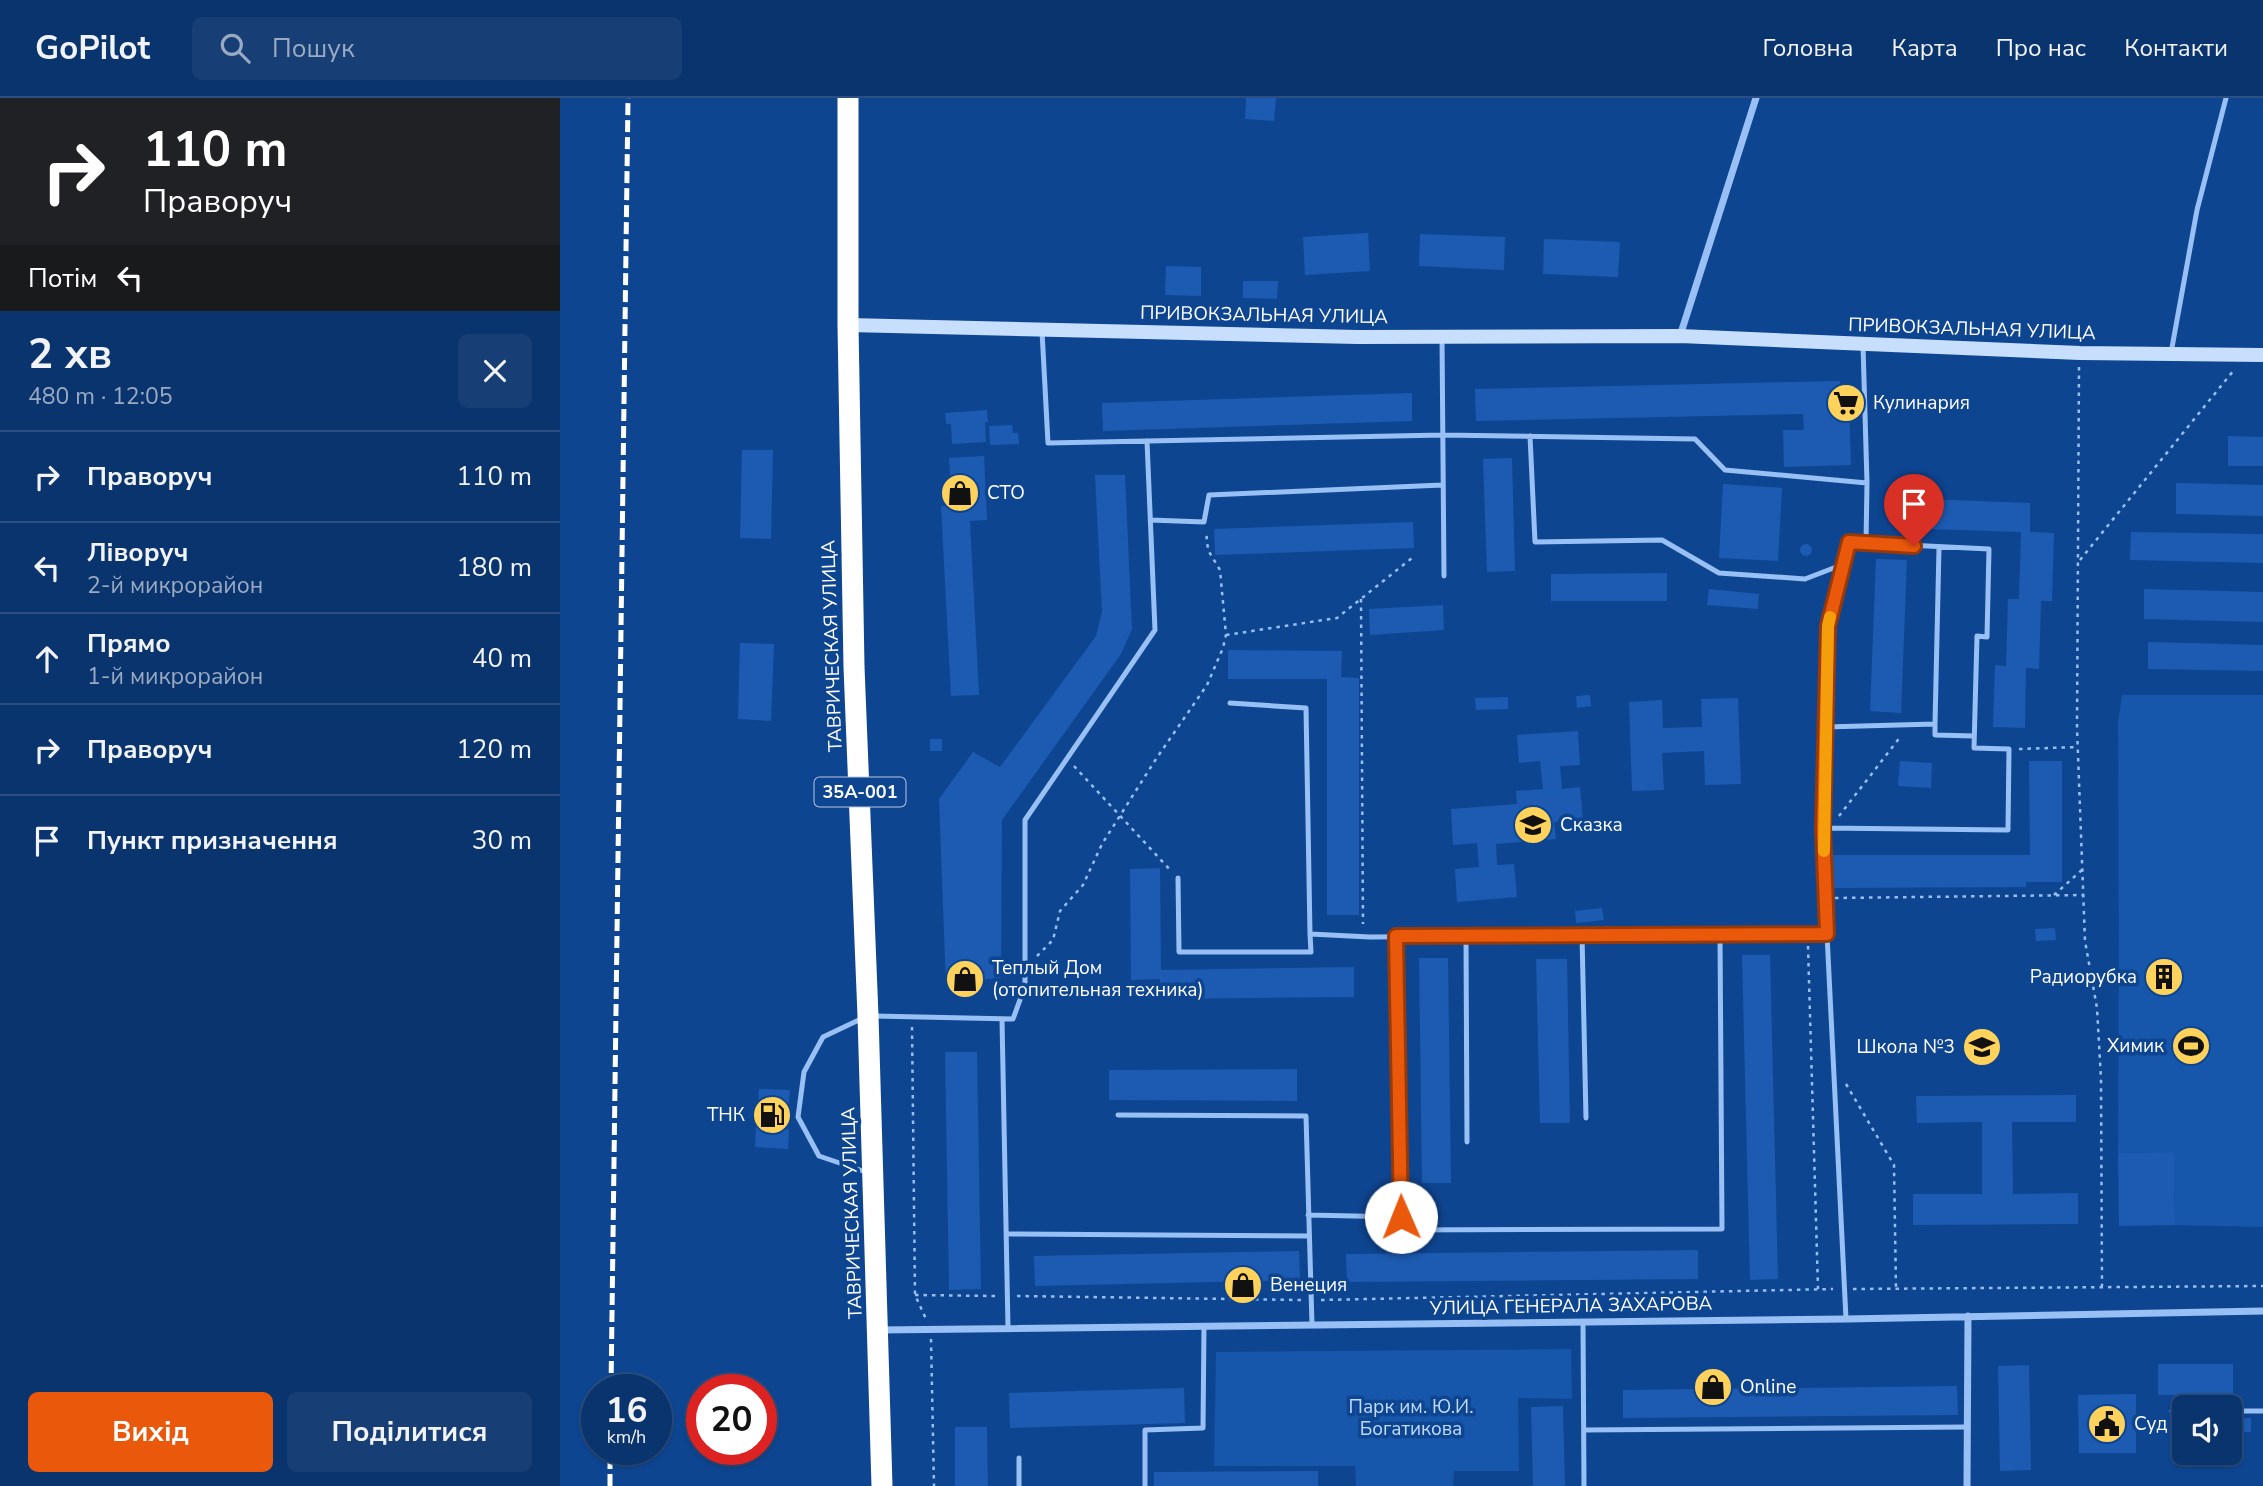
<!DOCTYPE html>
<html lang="uk">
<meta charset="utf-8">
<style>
:root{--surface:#0a346d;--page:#183f75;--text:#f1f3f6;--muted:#99aac2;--line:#2a4f80;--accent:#ea580c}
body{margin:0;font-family:"Nunito Sans",sans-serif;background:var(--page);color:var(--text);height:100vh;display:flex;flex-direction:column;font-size:26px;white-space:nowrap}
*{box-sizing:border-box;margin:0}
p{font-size:23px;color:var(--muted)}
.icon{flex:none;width:38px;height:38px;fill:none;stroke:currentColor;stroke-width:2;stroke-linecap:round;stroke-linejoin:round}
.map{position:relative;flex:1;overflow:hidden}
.drawer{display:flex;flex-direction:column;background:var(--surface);width:560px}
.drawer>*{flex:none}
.hud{background:#202124;color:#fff;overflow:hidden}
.fabs{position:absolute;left:1612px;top:1297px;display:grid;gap:14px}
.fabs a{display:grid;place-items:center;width:70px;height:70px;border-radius:10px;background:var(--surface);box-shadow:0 2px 5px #0004,0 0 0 2px var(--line);font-size:35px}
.speed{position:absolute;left:21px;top:1276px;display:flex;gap:14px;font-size:35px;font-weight:700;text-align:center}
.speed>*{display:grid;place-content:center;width:91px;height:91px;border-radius:50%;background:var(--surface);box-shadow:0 2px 5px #0004,0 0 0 2px var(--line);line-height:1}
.speed small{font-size:18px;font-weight:400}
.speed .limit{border:10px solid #d22;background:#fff;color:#111}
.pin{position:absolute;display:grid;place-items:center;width:60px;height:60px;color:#fff;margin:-72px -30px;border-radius:50% 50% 50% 0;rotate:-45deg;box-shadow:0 0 7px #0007}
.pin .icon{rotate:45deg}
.me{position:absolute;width:77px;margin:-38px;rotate:359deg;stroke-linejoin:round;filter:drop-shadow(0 0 5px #0008)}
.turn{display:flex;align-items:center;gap:24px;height:147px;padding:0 28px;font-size:32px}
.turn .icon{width:91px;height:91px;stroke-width:2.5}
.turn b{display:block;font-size:49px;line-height:60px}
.then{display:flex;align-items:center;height:66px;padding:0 28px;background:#0003;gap:14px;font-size:26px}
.round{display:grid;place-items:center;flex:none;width:74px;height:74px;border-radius:10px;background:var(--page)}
.summary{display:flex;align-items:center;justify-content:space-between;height:119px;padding:0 28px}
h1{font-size:42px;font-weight:700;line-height:52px}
.cta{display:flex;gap:14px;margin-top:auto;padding:14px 28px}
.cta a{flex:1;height:80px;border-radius:10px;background:var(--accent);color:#fff;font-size:28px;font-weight:700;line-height:80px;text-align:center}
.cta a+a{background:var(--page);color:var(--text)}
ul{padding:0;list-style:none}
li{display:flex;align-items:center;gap:21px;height:91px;padding:0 28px;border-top:2px solid var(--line)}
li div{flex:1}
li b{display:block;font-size:26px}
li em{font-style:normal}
header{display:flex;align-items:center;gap:42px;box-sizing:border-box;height:98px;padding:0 35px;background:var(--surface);border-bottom:2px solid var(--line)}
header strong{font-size:33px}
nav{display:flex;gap:38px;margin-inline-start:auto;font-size:24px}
.search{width:490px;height:63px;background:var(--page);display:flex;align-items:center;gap:18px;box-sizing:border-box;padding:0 24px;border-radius:10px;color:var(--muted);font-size:26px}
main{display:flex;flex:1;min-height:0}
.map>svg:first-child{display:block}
</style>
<header>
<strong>GoPilot</strong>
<div class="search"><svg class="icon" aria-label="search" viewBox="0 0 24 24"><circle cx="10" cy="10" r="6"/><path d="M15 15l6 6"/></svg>Пошук</div>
<nav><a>Головна</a><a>Карта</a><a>Про нас</a><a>Контакти</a></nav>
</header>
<main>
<section class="drawer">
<div class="hud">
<div class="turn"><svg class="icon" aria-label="right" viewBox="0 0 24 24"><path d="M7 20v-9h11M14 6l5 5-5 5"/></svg><div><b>110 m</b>Праворуч</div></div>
<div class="then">Потім<svg class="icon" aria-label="left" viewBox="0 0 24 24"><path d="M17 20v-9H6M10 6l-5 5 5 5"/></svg></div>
</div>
<div class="summary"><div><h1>2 хв</h1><p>480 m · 12:05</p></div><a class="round"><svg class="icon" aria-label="close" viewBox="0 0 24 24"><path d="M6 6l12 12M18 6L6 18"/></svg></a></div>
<ul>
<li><svg class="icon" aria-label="right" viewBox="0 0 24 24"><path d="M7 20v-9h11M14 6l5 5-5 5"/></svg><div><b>Праворуч</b></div><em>110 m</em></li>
<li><svg class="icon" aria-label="left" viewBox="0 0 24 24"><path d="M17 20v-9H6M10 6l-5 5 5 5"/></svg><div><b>Ліворуч</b><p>2-й микрорайон</p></div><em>180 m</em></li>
<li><svg class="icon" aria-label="ahead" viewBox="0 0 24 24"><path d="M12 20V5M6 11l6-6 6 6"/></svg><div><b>Прямо</b><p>1-й микрорайон</p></div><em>40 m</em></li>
<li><svg class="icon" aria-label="right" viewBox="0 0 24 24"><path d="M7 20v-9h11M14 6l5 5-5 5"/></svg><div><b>Праворуч</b></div><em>120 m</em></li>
<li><svg class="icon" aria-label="arrive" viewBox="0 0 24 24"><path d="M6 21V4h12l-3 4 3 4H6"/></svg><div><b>Пункт призначення</b></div><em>30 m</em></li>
</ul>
<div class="cta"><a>Вихід</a><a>Поділитися</a></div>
</section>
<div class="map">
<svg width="1703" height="1388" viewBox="0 0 1703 1388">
<rect width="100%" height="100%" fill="#0e4591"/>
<!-- green -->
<path fill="#1656ab" d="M 1562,597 L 1703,597 L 1703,1129 L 1615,1127 L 1614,1054 L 1558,1055 L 1559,843 L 1558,624 Z
M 1011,1251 L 1012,1301 L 958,1300 L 959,1373 L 894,1373 L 893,1388 L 796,1388 L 795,1368 L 654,1368 L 656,1254 Z"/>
<!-- building -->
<path fill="#1c5bb1" d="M 686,0 L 716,0 L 714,23 L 685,21 Z
M 808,135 L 810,173 L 745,177 L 743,139 Z
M 860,136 L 945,139 L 944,172 L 859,168 Z
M 984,141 L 1060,144 L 1058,179 L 983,176 Z
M 606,168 L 641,169 L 641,198 L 605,197 Z
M 683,183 L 718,183 L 717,201 L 683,200 Z
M 1280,283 L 1281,302 L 1289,301 L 1291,367 L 1224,369 L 1223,332 L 1244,332 L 1243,316 L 916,323 L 915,291 Z
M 852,295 L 852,323 L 543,333 L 542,305 Z
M 427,312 L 428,324 L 425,324 L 426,344 L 392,346 L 391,326 L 386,326 L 385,315 Z
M 452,327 L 453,335 L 458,335 L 459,346 L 430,347 L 429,328 Z
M 1668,338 L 1703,339 L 1703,368 L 1668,368 Z
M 182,352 L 213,352 L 211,441 L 180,440 Z
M 424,358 L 427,422 L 410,423 L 419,597 L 391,598 L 381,408 L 392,408 L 389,360 Z
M 952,360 L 955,473 L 927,474 L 923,361 Z
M 535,377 L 565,377 L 572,531 L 561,556 L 442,722 L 441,880 L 408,883 L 400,888 L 386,888 L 379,701 L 413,654 L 440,669 L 536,538 L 542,514 Z
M 1616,385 L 1703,387 L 1703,418 L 1616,416 Z
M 1163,386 L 1222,390 L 1218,463 L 1159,460 Z
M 1338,400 L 1470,405 L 1470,434 L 1494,435 L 1492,503 L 1481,503 L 1479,571 L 1466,570 L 1465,630 L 1433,629 L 1435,567 L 1446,568 L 1448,501 L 1459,501 L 1461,434 L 1338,430 Z
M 853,424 L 854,450 L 655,457 L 654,431 Z
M 1571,434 L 1703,436 L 1703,465 L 1570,462 Z
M1240 452a6 6 0 1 1 12 0a6 6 0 1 1-12 0Z
M 1316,461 L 1347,462 L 1341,615 L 1310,613 Z
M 1107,475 L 1107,503 L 991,503 L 991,476 Z
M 1149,491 L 1199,496 L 1198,511 L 1147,507 Z
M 1584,491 L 1703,494 L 1703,524 L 1584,521 Z
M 883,507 L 884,532 L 810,537 L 809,511 Z
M 1588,544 L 1703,547 L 1703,573 L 1588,571 Z
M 180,545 L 214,546 L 211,623 L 178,621 Z
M 668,552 L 782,553 L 781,579 L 799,580 L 799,817 L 767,817 L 767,581 L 668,581 Z
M 1030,597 L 1031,608 L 1017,610 L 1016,598 Z
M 948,599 L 948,611 L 916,612 L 915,600 Z
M 1178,600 L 1181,686 L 1145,687 L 1144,653 L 1102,655 L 1104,692 L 1072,693 L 1069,604 L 1102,602 L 1103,630 L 1142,629 L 1141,601 Z
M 1018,633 L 1020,667 L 1000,668 L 1002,691 L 1020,689 L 1023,722 L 994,724 L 996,741 L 936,746 L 937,767 L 954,766 L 957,799 L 897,804 L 895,771 L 919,769 L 917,745 L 893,747 L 891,711 L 957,706 L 956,693 L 983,691 L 980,663 L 959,665 L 957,637 Z
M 370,641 L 382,641 L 382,653 L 370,653 Z
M 1340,663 L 1372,665 L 1371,690 L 1338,688 Z
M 1469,663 L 1502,663 L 1502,784 L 1466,784 L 1466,789 L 1272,790 L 1272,757 L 1470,757 Z
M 600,770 L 601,872 L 794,869 L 794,899 L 600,901 L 600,881 L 571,882 L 570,771 Z
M 1042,810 L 1044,822 L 1016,825 L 1015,813 Z
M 1495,830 L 1496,842 L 1476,843 L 1475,831 Z
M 1182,857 L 1210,857 L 1218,1181 L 1190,1182 Z
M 859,860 L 888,860 L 891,1085 L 862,1085 Z
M 976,861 L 1007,861 L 1010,1025 L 980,1025 Z
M 1594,865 L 1613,866 L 1614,893 L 1595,893 Z
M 385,954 L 417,954 L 421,1191 L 389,1192 Z
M 737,971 L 737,1003 L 549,1002 L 549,972 Z
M 199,991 L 230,992 L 228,1014 L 221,1014 L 220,1030 L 229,1031 L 228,1051 L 195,1049 L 196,1029 L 205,1029 L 206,1013 L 198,1012 Z
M 1516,997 L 1516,1024 L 1452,1024 L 1453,1096 L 1518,1095 L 1518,1126 L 1353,1127 L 1353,1096 L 1422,1096 L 1422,1024 L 1357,1025 L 1356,998 Z
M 1614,1054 L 1615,1127 L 1559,1128 L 1558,1055 Z
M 1138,1152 L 1138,1181 L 787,1184 L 786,1156 Z
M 739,1153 L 740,1182 L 475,1188 L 474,1158 Z
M 1598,1266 L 1673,1266 L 1673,1297 L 1598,1297 Z
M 1469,1267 L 1471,1372 L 1440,1373 L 1438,1268 Z
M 1397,1288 L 1398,1317 L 1063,1320 L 1063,1292 Z
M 624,1290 L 625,1325 L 450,1330 L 449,1295 Z
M 1576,1296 L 1576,1355 L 1519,1355 L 1518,1297 Z
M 1003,1308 L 1005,1388 L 973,1388 L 971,1309 Z
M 1670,1320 L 1691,1320 L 1691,1334 L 1670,1334 Z
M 395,1329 L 427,1329 L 428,1388 L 395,1388 Z
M 758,1373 L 758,1388 L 594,1388 L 594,1374 Z"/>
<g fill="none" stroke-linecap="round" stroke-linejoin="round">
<!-- path -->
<path stroke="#98c0f4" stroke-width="2.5" stroke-dasharray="3.5 5" stroke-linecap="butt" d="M 1519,269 L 1517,630 L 1525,843 L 1537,910 L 1541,981 L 1542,1188
M 1520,462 L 1674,272
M 801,501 L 803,826
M 666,537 L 777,520 L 852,460
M 1459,651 L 1518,649
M 514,668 L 612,774
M 1279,718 L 1341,638
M 1494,797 L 1523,771
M 1275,800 L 1524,797
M 1248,848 L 1258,1191
M 477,858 L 493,842 L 500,813 L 523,787 L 542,746 L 596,661 L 647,587 L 663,550 L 666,537 L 660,472 L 648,452 L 646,433
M 352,929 L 355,1197 L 366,1221
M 1286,986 L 1334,1067 L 1336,1191
M 1293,1191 L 1703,1188
M 355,1197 L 436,1198
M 457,1198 L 741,1202
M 761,1202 L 1273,1191
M 371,1241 L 374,1388"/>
<!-- lane -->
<path stroke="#98c0f4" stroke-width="5" d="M 482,233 L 488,345 L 883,337 L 1135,341 L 1165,372 L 1307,385
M 882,239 L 884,478
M 1303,247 L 1307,385 L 1306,445 L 1289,444 L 1268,528 L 1263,730 L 1448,732 L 1449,651 L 1414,650 L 1417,538 L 1427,539 L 1429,451 L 1306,445
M 1611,255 L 1637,112 L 1666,0
M 970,338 L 975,444 L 1102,442 L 1159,475 L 1245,481 L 1284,466
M 590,422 L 644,424 L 649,397 L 882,387
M 670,605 L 746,610 L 750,836
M 1375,626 L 1375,637 L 1414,638
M 1265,629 L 1375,626 L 1379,450
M 1263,730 L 1267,836
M 618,780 L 619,854 L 751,854 L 750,836 L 810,839 L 1267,836 L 1286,1221
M 1022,837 L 1026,1020
M 836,838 L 841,1119
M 906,838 L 907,1044
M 314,918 L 453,921 L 465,888 L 465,722 L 595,532 L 587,343
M 301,921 L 263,939 L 244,974 L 238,1019 L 259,1058 L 309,1075
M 442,921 L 448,1230
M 558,1017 L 746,1018 L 752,1227
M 748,1117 L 841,1119 L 841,1132 L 1162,1131 L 1160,837
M 446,1136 L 749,1138
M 1023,1224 L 1024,1388
M 1612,1313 L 1624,1313
M 1670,1313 L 1703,1313
M 1024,1332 L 1407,1329
M 459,1388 L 459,1360
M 585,1388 L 585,1332 L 643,1330 L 644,1228"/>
<!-- street -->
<path stroke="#98c0f4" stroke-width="7" d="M 1120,238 L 1196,0
M 319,1232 L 1286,1221 L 1703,1213
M 1407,1388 L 1408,1218"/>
<!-- secondary -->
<path stroke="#c8defd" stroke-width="14" d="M 288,227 L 798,239 L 1120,238 L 1520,255 L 1703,257"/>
<!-- highway -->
<path stroke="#fff" stroke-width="21" d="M 288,0 L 288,227 L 294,569 L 308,918 L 322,1388"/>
<!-- rail -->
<path stroke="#fff" stroke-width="5" stroke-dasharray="12 5" stroke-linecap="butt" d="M 51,1292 L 68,0
M 50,1388 L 50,1351"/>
</g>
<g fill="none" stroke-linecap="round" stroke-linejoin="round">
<defs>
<path id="route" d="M 841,1119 L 836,838 L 1267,836 L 1263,730 L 1268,528 L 1289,444 L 1354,448"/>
</defs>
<!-- route casing -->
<use href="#route" stroke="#983908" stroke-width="18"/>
<!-- route -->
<use href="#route" stroke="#ea580c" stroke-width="12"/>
<!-- slow -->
<path stroke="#f59e0b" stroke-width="12" d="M 1264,753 L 1268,528 L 1270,519"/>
</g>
<!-- icons -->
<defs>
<symbol id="supermarket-disc" viewBox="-11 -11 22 22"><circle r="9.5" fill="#ffd35b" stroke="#0e4591"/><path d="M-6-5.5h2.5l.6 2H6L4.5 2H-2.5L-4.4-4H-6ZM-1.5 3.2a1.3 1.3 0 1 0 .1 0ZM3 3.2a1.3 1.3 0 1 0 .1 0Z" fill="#111"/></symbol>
<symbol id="shop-disc" viewBox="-11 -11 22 22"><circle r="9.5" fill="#ffd35b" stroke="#0e4591"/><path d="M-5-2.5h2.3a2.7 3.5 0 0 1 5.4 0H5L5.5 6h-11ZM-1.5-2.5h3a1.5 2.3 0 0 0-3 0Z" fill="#111"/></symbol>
<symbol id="school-disc" viewBox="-11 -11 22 22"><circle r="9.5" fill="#ffd35b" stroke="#0e4591"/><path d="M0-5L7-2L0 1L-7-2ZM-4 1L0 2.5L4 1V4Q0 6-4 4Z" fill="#111"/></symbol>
<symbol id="building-disc" viewBox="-11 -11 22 22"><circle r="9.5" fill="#ffd35b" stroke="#0e4591"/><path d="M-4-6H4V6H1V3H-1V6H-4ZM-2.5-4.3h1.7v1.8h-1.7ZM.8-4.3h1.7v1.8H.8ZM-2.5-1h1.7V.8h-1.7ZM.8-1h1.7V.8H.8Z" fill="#111"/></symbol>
<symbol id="stadium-disc" viewBox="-11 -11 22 22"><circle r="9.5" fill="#ffd35b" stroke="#0e4591"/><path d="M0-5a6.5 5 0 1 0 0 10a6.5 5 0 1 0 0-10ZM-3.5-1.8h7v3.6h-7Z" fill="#111"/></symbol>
<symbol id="fuel-disc" viewBox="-11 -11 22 22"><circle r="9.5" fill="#ffd35b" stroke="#0e4591"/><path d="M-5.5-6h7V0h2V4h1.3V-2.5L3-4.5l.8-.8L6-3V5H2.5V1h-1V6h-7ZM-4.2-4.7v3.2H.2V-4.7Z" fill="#111"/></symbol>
<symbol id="civic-disc" viewBox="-11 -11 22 22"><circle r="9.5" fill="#ffd35b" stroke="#0e4591"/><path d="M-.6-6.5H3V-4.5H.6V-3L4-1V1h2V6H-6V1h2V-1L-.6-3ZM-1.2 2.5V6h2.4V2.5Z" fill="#111"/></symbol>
</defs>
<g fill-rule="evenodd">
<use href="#supermarket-disc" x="1264" y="283" width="44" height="44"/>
<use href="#shop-disc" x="378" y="373" width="44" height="44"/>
<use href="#school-disc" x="951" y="705" width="44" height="44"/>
<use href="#building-disc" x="1582" y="857" width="44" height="44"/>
<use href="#shop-disc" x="383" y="859" width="44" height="44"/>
<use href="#stadium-disc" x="1609" y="926" width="44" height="44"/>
<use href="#school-disc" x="1400" y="927" width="44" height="44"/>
<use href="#fuel-disc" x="190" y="995" width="44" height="44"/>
<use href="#shop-disc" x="661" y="1165" width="44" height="44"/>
<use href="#shop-disc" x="1131" y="1267" width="44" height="44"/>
<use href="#civic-disc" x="1525" y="1304" width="44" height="44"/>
</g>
<g text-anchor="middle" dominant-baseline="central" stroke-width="7" stroke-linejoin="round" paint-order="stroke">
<!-- shield labels -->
<rect fill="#0e4591" stroke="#b7c7de" stroke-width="2" x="254.5" y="679.5" width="91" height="29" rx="5"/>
<g font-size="18" font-weight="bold" fill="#fff">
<text x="300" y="694">35А-001</text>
</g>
<!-- street labels -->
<g font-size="19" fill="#fff" stroke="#0e4591">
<text transform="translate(704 217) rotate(1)">ПРИВОКЗАЛЬНАЯ УЛИЦА</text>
<text transform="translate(1412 231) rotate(2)">ПРИВОКЗАЛЬНАЯ УЛИЦА</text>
<text transform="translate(272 548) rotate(-92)">ТАВРИЧЕСКАЯ УЛИЦА</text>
<text transform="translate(292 1115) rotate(-92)">ТАВРИЧЕСКАЯ УЛИЦА</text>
<text transform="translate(1011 1208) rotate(-1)">УЛИЦА ГЕНЕРАЛА ЗАХАРОВА</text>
</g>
<!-- poi labels -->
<g font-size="19" fill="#fff" stroke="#0e4591" text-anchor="start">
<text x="1313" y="305">Кулинария</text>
<text x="427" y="395">СТО</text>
<text x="1000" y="727">Сказка</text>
<text x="432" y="870">Теплый Дом<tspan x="432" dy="22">(отопительная техника)</tspan></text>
<text x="1577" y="879" text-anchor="end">Радиорубка</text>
<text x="1604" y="948" text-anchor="end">Химик</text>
<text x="1395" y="949" text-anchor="end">Школа №3</text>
<text x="185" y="1017" text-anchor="end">ТНК</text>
<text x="710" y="1187">Венеция</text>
<text x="1180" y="1289">Online</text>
<text x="1574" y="1326">Суд</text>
</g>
<!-- park labels -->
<g font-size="19" fill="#c0dbfe" stroke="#0e4591">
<text x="851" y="1309">Парк им. Ю.И.<tspan x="851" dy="22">Богатикова</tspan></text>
</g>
</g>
</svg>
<div class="fabs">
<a><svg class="icon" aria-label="sound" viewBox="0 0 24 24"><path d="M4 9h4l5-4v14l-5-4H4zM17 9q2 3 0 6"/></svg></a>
</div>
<div class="speed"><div>16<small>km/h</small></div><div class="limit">20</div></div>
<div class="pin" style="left:1354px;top:448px;background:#d93025"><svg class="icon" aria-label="arrive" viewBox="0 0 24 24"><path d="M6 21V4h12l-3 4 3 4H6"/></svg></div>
<svg class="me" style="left:841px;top:1119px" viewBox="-20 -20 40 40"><circle r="19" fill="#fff"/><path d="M0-13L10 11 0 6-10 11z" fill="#ea580c"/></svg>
</div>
</main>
